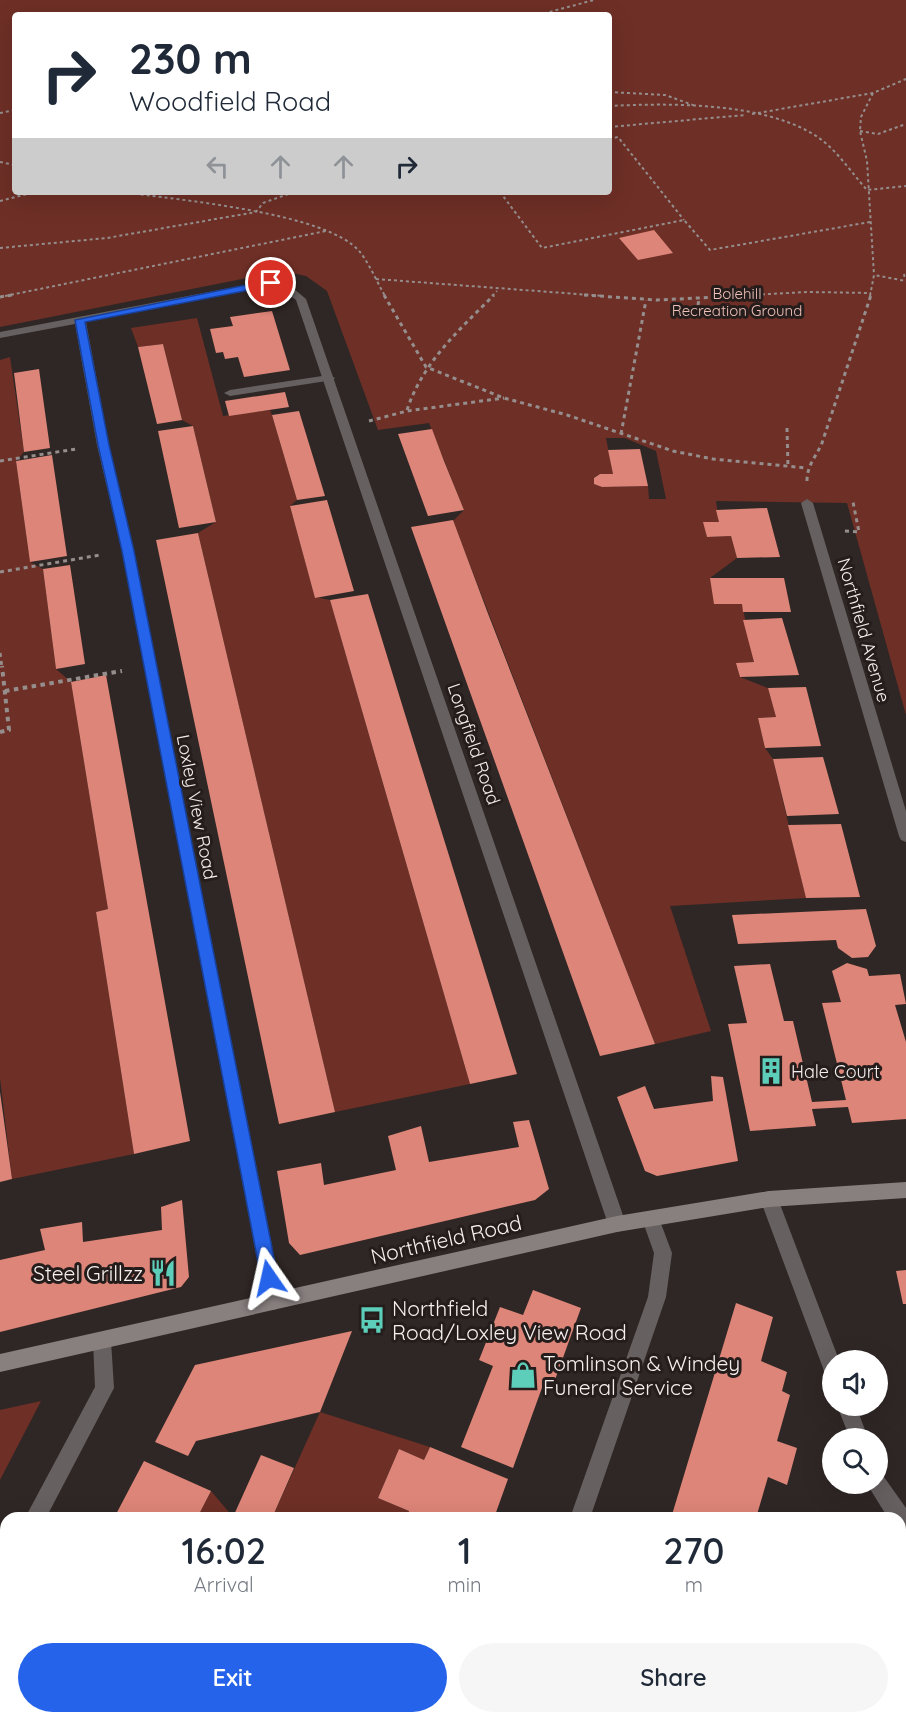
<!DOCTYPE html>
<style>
:root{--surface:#fff;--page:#f6f6f7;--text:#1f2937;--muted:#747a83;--accent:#2563eb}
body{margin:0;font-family:Quicksand,sans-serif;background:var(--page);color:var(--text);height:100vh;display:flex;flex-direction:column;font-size:22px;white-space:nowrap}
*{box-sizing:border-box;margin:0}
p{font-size:20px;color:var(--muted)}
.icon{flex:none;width:33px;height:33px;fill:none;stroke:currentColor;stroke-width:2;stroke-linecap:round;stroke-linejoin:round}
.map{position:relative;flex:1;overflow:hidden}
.panel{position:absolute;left:0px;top:1512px;width:906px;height:212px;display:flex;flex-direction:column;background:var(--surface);border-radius:18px 18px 0 0;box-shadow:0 6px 24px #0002}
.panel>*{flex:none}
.top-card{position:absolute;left:12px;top:12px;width:600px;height:183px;border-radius:6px;box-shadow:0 6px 24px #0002;background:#fff;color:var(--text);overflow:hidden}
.buttons{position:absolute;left:822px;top:1350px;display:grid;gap:12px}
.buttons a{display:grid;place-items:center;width:66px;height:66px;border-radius:50%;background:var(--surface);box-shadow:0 6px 24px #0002;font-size:30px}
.pin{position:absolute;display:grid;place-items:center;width:51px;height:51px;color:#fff;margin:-26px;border:3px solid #fff;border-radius:50%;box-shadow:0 2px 6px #0007}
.me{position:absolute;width:66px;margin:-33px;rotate:349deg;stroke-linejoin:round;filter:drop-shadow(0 0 4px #0008)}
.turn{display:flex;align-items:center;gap:21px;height:126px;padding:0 18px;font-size:27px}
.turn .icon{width:78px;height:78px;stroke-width:2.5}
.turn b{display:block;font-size:42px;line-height:51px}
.lanes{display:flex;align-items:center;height:57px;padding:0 18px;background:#0003;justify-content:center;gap:30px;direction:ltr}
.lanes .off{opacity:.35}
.eta{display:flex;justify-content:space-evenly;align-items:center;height:102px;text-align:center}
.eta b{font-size:36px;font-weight:600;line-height:42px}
.cta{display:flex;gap:12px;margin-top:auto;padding:12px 18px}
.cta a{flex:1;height:69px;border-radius:36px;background:var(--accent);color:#fff;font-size:24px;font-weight:600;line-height:69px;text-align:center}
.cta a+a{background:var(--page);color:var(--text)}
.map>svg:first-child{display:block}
</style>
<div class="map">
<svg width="906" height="1723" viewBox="0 0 906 1723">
<rect width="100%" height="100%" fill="#2f2725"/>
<!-- green -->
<path fill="#6e2f26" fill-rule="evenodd" d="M 0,0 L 906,0 L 906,715 L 847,503 L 716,501 L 719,522 L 704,522 L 707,537 L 731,536 L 737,558 L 710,578 L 742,604 L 754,662 L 737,663 L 740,677 L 768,688 L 776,717 L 758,718 L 765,748 L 773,759 L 806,898 L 670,906 L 711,1031 L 655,1044 L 453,521 L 464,510 L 429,423 L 378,430 L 327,291 L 306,276 L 282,271 L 0,327 ZM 15,15 L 609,15 L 609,192 L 15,192 ZM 606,438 L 625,438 L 656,451 L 666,499 L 649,499 L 648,486 L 602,487 L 594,484 L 594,478 L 600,474 L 613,474 Z
M 197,318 L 223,416 L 270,410 L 272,415 L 297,500 L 290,506 L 315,597 L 330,600 L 470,1084 L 335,1112 L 198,533 L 216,522 L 193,426 L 182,420 L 163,344 L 138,347 L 131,328 Z
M 10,357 L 24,452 L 16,461 L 30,562 L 43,569 L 56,669 L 71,682 L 108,909 L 96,912 L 134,1154 L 12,1179 L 0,1078 L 0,360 Z
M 41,1401 L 0,1480 L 0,1410 Z
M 320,1412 L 430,1447 L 424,1460 L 399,1449 L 378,1498 L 409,1511 L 407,1518 L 272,1518 Z
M 211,1491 L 233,1517 L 236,1518 L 197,1518 Z
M 99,1718 L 274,1718 L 272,1723 L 96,1723 Z"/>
<!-- building -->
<path fill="#dd8578" d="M 654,230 L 673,253 L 638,260 L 619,238 Z
M 272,311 L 290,370 L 244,377 L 238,357 L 225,359 L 223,352 L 216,353 L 210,329 L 233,326 L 230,317 Z
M 163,344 L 182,420 L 157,424 L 138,347 Z
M 39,369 L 50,448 L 24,452 L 14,373 Z
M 285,392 L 289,407 L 229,416 L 225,401 Z
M 299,411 L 325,496 L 297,500 L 272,415 Z
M 193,426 L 216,522 L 179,528 L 158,431 Z
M 432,429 L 444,461 L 464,510 L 428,516 L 398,434 Z
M 640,449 L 648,486 L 602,487 L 594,484 L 594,478 L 600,474 L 613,474 L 608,450 Z
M 52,455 L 67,556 L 30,562 L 16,461 Z
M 327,500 L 354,591 L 315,598 L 290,506 Z
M 767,508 L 780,557 L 737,558 L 731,536 L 707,537 L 703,522 L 719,522 L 716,510 Z
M 453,520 L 487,611 L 655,1044 L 600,1056 L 411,527 Z
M 198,533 L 335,1112 L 279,1124 L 156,540 Z
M 70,565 L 85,664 L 56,669 L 43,569 Z
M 710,578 L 784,578 L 791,612 L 743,612 L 742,604 L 714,604 Z
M 368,594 L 404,711 L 517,1074 L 470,1084 L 330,600 Z
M 782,618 L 799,675 L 740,677 L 736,663 L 754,662 L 743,620 Z
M 106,675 L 190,1141 L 134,1154 L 96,912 L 108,909 L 71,682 Z
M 806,687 L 821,746 L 765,748 L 758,718 L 776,717 L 768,688 Z
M 823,757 L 839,814 L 787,816 L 773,759 Z
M 841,824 L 860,897 L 806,898 L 788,825 Z
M 866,909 L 876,946 L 868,957 L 852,958 L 838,948 L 836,940 L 738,944 L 732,915 Z
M 847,963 L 867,969 L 869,976 L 900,974 L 906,1004 L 895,1005 L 906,1042 L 906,1119 L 852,1123 L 848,1107 L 812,1109 L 816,1126 L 750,1131 L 728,1024 L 747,1023 L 734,966 L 770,964 L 784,1021 L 793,1021 L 812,1102 L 846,1100 L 822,1003 L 841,1002 L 832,971 Z
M 711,1076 L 723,1077 L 738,1161 L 657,1176 L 645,1171 L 617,1097 L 645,1086 L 654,1109 L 713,1101 Z
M 0,1092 L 12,1179 L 0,1182 Z
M 529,1120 L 549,1189 L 535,1200 L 300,1255 L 289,1243 L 277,1171 L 321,1163 L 324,1185 L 396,1170 L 388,1136 L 421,1126 L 429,1162 L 519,1147 L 513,1122 Z
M 182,1200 L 189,1277 L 181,1287 L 0,1332 L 0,1260 L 45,1250 L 40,1229 L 82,1222 L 83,1242 L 162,1230 L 161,1207 Z
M 906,1270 L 906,1304 L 903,1304 L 896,1271 Z
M 533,1290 L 581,1308 L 552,1388 L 543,1385 L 513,1468 L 461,1447 L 493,1366 L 479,1360 L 500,1307 L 523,1315 Z
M 736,1303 L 773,1317 L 761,1361 L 787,1372 L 782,1391 L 790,1395 L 777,1441 L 797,1448 L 787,1485 L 768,1477 L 756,1518 L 671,1518 Z
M 352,1331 L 320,1412 L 196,1441 L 188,1456 L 155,1442 L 195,1365 Z
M 430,1447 L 508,1479 L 494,1518 L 407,1518 L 409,1511 L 378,1498 L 399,1449 L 424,1460 Z
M 261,1455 L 294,1468 L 272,1518 L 236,1518 L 233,1517 Z
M 144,1461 L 211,1491 L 197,1518 L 114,1518 Z
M 904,1574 L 906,1574 L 906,1655 L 900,1653 L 900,1599 Z
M 10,1718 L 99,1718 L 96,1723 L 6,1723 Z
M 274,1718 L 419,1718 L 417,1723 L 272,1723 Z
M 607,1718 L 701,1718 L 700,1723 L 605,1723 Z"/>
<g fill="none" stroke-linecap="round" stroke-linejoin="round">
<!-- path-far2 -->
<path stroke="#958e8c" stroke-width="2" stroke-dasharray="3 3" stroke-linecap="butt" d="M 538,15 L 594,0
M 609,92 L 665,95 L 696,106
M 873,93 L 861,117 L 860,131 L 867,161 L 874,275
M 609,106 C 670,103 759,102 813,134 C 835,147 850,171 867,190 L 906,186
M 0,113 L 15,110
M 752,114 L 873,93 L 906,79
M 609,127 L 745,115
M 860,131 L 878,134 L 906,124
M 609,139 L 618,137 L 684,220
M 0,162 L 15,165
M 123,192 C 176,200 327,212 360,252 C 370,265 377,282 385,296
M 500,192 L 542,248 L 684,220 L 710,250 L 870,222
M 0,201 L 35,192
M 0,248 L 107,238 L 256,212 L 263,203 L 294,192
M 904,274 L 905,280
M 376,279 L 604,296
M 5,296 L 326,231
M 492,296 L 497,291
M 732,296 L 807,292 L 871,293
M 870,296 L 874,275 L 906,281"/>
<!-- path-far1 -->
<path stroke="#958e8c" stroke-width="3" stroke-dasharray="4 4" stroke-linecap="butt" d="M 384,295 L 426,367 L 504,398 L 567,415 L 673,451 L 713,459 L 807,468
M 584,295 L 657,300 L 760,295
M 0,297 L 12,295
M 697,313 L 699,298
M 407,410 C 423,362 459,330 494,295
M 369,421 L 407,411 L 504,398
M 787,428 L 788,466
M 621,434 L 646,300
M 0,461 L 76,449
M 807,481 C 807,465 816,457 822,443 L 871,295
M 845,531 L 859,532 L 853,502
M 0,572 L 100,555
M 0,653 L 2,668"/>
<!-- path -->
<path stroke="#958e8c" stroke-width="4" stroke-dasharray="4.5 4.5" stroke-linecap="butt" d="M 5,691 L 122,671
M 0,732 L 9,730 L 2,666"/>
<!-- lane -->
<path fill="#666160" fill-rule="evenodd" d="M 329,375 L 335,378 L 333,380 L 230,396 L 224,393 L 230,390 Z"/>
<!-- street -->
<path fill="#666160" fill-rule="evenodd" d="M 271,280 L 287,283 L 306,299 L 626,1224 L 623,1230 L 617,1232 L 611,1230 L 608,1224 L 296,300 L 280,288 L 271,286 L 86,322 L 109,445 L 134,551 L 283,1301 L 280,1307 L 274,1310 L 268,1307 L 265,1301 L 122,551 L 97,445 L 75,324 L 0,338 L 0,332 Z
M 807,499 L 813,503 L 906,811 L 906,842 L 901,840 L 899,836 L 801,503 Z
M 769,1191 L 775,1193 L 778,1199 L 839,1360 L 832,1360 L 832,1377 L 825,1375 L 823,1368 L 760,1199 L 763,1193 Z
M 651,1211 L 657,1213 L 672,1253 L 666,1297 L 590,1518 L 570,1518 L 648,1297 L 654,1253 L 642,1219 L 645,1213 Z
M 102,1332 L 109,1335 L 111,1341 L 114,1388 L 46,1518 L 25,1518 L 95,1387 L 93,1341 L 95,1335 Z
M 837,1406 L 856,1406 L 868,1438 L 850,1438 Z
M 878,1474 L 884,1477 L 906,1508 L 906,1531 L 900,1528 L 900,1518 L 888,1518 L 867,1484 L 878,1484 Z
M 6,1561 L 6,1590 L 0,1592 L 0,1563 Z
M 502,1718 L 524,1718 L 522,1723 L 500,1723 Z"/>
<!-- secondary -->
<path fill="#88807f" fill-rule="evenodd" d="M 906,1182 L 906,1198 L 769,1207 L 617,1232 L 0,1372 L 0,1354 L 617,1216 L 769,1191 Z"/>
</g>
<!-- route -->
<path fill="#2563eb" stroke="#184099" stroke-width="1.5" d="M 271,280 L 276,283 L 275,285 L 85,322 L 109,445 L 134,551 L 278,1278 L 275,1283 L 269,1285 L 264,1283 L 261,1278 L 122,551 L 98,445 L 75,320 Z"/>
<!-- icons -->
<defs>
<symbol id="building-bare" viewBox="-9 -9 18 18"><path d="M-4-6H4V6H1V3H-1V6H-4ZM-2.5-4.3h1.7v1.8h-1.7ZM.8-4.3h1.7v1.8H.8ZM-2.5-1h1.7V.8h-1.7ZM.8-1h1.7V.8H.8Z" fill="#5dceb9" stroke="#251d1c" stroke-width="2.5" paint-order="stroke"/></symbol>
<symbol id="restaurant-bare" viewBox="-9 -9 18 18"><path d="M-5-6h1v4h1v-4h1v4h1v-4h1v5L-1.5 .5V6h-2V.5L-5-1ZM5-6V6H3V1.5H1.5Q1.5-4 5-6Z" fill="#5dceb9" stroke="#251d1c" stroke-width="2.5" paint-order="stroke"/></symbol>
<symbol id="bus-bare" viewBox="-9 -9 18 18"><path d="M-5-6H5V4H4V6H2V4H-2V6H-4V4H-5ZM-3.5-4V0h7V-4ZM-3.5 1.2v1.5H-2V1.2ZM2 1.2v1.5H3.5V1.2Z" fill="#5dceb9" stroke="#251d1c" stroke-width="2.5" paint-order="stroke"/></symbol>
<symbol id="shop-bare" viewBox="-9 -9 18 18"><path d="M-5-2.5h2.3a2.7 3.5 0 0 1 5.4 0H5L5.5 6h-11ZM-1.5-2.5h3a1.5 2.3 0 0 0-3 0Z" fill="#5dceb9" stroke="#251d1c" stroke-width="2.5" paint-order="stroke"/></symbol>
</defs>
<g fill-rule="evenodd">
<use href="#building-bare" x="752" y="1052" width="38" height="38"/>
<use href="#restaurant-bare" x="144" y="1254" width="38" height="38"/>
<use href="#bus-bare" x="353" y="1301" width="38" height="38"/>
<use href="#shop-bare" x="504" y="1356" width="38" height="38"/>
</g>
<g text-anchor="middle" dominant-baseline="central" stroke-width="6" stroke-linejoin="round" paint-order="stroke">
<!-- far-park labels -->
<g font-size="15" fill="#f1c2b9" stroke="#251d1c">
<text x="737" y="293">Bolehill<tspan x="737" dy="17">Recreation Ground</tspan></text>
</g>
<!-- street labels -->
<g font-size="18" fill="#f5efee" stroke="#251d1c">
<text transform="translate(864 630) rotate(74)">Northfield Avenue</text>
<text transform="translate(474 744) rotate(71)">Longfield Road</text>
<text transform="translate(197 807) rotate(79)">Loxley View Road</text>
</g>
<!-- poi labels -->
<g font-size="18" fill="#f5efee" stroke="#251d1c" text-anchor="start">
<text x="791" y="1071">Hale Court</text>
</g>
<!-- near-street labels -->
<g font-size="21" fill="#f5efee" stroke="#251d1c">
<text transform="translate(446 1239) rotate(-13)">Northfield Road</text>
</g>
<!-- near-poi labels -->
<g font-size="21" fill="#f5efee" stroke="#251d1c" text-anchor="start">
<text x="143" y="1273" text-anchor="end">Steel Grillzz</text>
<text x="392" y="1308">Northfield<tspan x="392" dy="24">Road/Loxley View Road</tspan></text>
<text x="543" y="1363">Tomlinson &amp; Windey<tspan x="543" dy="24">Funeral Service</tspan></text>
</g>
</g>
</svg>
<div class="buttons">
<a><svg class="icon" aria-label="sound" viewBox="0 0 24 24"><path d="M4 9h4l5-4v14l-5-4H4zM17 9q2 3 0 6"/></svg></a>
<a><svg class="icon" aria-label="search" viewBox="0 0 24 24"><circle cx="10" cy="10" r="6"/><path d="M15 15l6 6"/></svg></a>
</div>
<div class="pin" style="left:271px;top:283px;background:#d93025"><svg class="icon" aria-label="arrive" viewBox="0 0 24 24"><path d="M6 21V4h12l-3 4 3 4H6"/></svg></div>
<svg class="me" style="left:269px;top:1278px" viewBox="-20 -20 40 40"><path d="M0-17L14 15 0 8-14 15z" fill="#2563eb" stroke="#fff" stroke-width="4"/></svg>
<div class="top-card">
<div class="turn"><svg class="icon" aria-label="right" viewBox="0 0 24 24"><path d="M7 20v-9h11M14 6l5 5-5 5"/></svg><div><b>230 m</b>Woodfield Road</div></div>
<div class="lanes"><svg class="icon off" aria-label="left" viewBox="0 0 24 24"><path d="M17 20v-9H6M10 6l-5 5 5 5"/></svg><svg class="icon off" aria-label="ahead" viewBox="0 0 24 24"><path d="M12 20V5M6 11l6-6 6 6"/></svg><svg class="icon off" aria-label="ahead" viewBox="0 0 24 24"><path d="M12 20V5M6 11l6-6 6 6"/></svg><svg class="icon" aria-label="right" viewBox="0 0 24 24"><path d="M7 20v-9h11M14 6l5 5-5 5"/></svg></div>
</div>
<section class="panel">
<div class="eta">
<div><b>16:02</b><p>Arrival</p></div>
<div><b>1</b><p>min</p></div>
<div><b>270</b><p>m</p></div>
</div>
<div class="cta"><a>Exit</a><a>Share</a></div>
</section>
</div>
